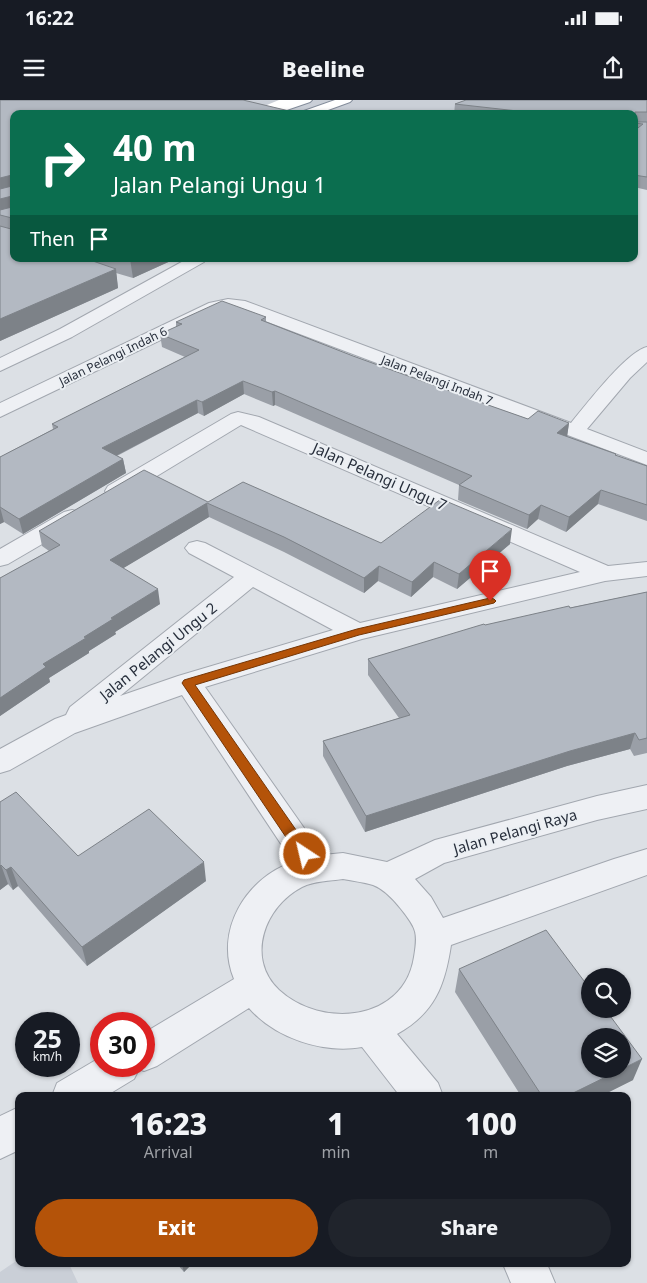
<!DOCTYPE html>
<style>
:root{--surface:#171b24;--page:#20242c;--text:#f1f3f6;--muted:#9ea1a6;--accent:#b45309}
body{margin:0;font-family:"Noto Sans",sans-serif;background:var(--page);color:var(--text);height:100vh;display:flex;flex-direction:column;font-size:19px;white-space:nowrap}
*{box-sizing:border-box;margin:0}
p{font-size:16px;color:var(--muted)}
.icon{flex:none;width:28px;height:28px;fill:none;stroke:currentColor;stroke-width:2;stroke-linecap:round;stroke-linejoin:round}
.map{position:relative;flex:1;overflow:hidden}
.side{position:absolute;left:15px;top:992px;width:616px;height:175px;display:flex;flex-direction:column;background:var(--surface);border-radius:10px;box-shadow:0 1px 4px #0004}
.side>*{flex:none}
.hud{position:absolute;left:10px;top:10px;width:628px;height:152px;border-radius:10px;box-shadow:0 1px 4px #0004;background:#0b6e4f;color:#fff;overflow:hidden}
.controls{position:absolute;left:581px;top:868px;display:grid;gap:10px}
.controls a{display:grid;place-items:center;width:50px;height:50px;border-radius:50%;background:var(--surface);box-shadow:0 1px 4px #0004;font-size:25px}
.speed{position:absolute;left:15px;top:912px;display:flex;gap:10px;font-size:25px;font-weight:700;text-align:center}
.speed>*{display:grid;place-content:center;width:65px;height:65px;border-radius:50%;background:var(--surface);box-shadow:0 1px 4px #0004;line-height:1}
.speed small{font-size:12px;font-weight:400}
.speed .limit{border:8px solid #d22;background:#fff;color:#111}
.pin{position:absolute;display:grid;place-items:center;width:42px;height:42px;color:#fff;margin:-51px -21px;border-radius:50% 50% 50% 0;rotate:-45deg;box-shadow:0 0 5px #0007}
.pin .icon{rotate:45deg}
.me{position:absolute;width:55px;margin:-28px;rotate:325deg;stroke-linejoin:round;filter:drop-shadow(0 0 4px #0008)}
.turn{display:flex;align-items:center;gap:18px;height:105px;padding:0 20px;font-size:22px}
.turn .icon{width:65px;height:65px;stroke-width:2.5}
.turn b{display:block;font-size:35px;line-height:42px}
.then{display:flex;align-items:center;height:48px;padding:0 20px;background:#0003;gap:10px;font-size:19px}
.eta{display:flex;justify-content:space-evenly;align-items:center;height:85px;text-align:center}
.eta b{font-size:30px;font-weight:800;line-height:35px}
.primary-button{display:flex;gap:10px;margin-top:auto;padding:10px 20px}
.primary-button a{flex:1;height:58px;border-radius:30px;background:var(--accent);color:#fff;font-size:20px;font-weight:800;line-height:58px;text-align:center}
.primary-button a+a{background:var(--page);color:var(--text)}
.status{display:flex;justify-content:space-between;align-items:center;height:35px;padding:0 25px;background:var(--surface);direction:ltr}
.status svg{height:14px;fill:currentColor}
header{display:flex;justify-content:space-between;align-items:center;height:65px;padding:0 20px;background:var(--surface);font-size:22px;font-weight:800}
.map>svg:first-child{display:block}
</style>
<div class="status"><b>16:22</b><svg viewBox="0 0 49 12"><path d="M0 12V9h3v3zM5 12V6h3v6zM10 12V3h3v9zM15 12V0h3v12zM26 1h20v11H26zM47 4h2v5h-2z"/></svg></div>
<header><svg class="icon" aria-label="menu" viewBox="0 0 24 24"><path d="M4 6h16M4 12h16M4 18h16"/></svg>Beeline<svg class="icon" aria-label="share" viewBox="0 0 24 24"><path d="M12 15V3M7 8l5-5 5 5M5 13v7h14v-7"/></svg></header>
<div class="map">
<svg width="647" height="1183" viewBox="0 0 647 1183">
<rect width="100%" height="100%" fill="#dce0e5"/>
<!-- built -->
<path fill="#cacfd7" d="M 0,0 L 491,0 L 458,14 L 14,14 L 14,159 L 0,173 Z
M 19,1159 L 19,1164 L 69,1164 L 78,1183 L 0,1183 L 0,1172 Z"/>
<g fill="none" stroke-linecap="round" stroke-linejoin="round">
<defs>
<path id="street" d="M 187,159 L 206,159 L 204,162 L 72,237 L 0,271 L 0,258 L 60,229 Z
M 228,199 L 245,201 L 571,323 C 586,305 626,252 647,247 L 647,262 L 630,278 L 587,329 L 647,352 L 647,365 L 236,210 L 221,211 L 0,317 L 0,303 L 209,203 Z
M 238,312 L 259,317 L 608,466 L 647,462 L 647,476 L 605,481 L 362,539 L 205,587 L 323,755 L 343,753 L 387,762 L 435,740 L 597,696 L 647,685 L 647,709 L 597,720 L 444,763 L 415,779 L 431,797 L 443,818 L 614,759 L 647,749 L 647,775 L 451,845 C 445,885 435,913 397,934 L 438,983 L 443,996 L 400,996 L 362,947 C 323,954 275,938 249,908 L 157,966 L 144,971 L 139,969 L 134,979 L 106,996 L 52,996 L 57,983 L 101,957 L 101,966 L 144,966 L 144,933 L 234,879 C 214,831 246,778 293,762 L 182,595 L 75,633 L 10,670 L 0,673 L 0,649 L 55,619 L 66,615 L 70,607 L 234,477 L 189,453 L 185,448 L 189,443 L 197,441 L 205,443 L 360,523 L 580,472 L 241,325 L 124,396 L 116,398 L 108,396 L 105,391 L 108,386 L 231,314 ZM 253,487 L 333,530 L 178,576 L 120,596 ZM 343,779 C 353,781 363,782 373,785 C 384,789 394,800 401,809 C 417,829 418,833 414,857 C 404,922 321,929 279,890 C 245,858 265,806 302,787 C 314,781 330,781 343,779 Z
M 72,410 L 80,412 L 83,417 L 80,422 L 8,464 L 0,466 L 0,449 L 64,412 Z
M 19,1007 L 19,1050 L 0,1059 L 0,1016 Z
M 503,1164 L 547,1164 L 555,1183 L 511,1183 Z"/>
<path id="highway" d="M 294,0 L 312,0 L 310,2 L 275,14 L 256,14 L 258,12 Z
M 335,0 L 352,0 L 350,2 L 317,14 L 299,14 L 301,12 Z"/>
</defs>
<!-- street casing -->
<use href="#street" stroke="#a2a7af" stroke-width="2"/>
<!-- highway casing -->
<use href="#highway" stroke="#848d9b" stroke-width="2"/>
<!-- street -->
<use href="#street" fill="#eef0f4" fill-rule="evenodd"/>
<!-- secondary -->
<path fill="#fff" fill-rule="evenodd" d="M 279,0 L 296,0 L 294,2 L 263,14 L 245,14 Z"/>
<!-- highway -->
<use href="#highway" fill="#fff" fill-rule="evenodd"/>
</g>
<!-- wall -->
<path fill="#9a9fa7" d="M 0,0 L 14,14 L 14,159 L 175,159 L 133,178 L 116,173 L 118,188 L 0,241 Z
M 647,0 L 647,90 L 634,87 L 634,14 L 454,14 L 455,4 Z
M 266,217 L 266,222 L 353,256 L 491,306 L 528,319 L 569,323 L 567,336 L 616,354 L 616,356 L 647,366 L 647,421 L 598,404 L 566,432 L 538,419 L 527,429 L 458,400 L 459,385 L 275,305 L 273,306 L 244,294 L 204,316 L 198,313 L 117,356 L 123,359 L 126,373 L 23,434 L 4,422 L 0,424 L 0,357 L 53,329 L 52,324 L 185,257 L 162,247 L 160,234 L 176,227 L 176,222 Z
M 208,402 L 381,443 L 510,444 L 457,489 L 433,477 L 411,497 L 378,481 L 364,493 L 284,452 L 209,417 L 123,468 L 160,504 L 115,532 L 116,534 L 89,551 L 89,553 L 49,578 L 50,582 L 0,616 L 0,478 L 49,451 L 42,446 L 39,431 Z
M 647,492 L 647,653 L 634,656 L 630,649 L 567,666 L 365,732 L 323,656 L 323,641 L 399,618 L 368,575 L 368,559 L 485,525 Z
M 0,702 L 78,756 L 206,781 L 87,866 L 18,786 L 13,790 L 8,784 L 0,790 Z
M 459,869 L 633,980 L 601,996 L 521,996 L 455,892 Z
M 177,1164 L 192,1164 L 184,1172 Z"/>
<!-- shaded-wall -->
<path fill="#7d8288" d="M 12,75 L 14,85 L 0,96 L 0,78 Z
M 12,96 L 14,107 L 0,115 L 0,99 Z
M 130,159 L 175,159 L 133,178 Z
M 116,169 L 118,188 L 0,241 L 0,219 Z
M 243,281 L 244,294 L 204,316 L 202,302 Z
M 275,291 L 275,305 L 273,306 L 272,292 Z
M 197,300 L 198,313 L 104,362 L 102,348 Z
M 569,323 L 567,337 L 557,333 Z
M 123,359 L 126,373 L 23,434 L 19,419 Z
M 601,390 L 598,404 L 566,432 L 569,417 Z
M 207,403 L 209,417 L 112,475 L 110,460 Z
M 541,405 L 538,419 L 527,429 L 529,415 Z
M 0,407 L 4,422 L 0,424 Z
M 512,429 L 510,444 L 457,489 L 459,474 Z
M 434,462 L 433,477 L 411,497 L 412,482 Z
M 379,466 L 378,481 L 364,493 L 364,478 Z
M 158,489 L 160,504 L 115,532 L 116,534 L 89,551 L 89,553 L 49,578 L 50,582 L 0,616 L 0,598 L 43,564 L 111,518 Z
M 635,633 L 630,649 L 567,666 L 365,732 L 366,716 L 570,651 Z
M 204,762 L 206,781 L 87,866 L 82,847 Z
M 1,765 L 8,784 L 0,790 L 0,766 Z
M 11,767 L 18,786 L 13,790 L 6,770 Z
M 642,959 L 633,980 L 601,996 L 567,996 Z
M 183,1164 L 192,1164 L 184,1172 L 182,1165 Z"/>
<!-- building -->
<path fill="#b3b9c2" stroke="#7d8288" d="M 0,0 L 243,0 L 302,14 L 14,14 L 14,159 L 87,159 L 116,169 L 0,219 L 0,126 L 11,129 L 12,118 L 0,115 L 0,110 L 12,107 L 12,96 L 0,99 L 0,89 L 12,86 L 12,75 L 0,78 Z
M 466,0 L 647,0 L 647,12 L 635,12 L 635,22 L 647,22 L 647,77 L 634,75 L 634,31 L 643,24 L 634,23 L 634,14 L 544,14 L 455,4 Z
M 222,201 L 266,217 L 261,220 L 353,256 L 491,306 L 528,319 L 538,311 L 569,323 L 557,333 L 616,354 L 615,355 L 647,366 L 647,405 L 601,390 L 569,417 L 541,405 L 529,415 L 459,385 L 472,376 L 275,291 L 272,292 L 243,281 L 202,302 L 197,300 L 102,348 L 123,359 L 19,419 L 0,407 L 0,357 L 58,327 L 52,324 L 199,250 L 160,234 L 182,224 L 176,222 Z
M 144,370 L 208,402 L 243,382 L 381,443 L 441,399 L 512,429 L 459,474 L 434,462 L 412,482 L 379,466 L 364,478 L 284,437 L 207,403 L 110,460 L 158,489 L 111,518 L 113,519 L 84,537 L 86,538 L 43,564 L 46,567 L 0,598 L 0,478 L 60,445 L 39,431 Z
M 647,492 L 647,638 L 639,640 L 635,633 L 570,651 L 366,716 L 323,641 L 410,615 L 368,559 L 484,524 L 485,525 L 569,506 L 570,508 Z
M 16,692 L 78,756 L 149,709 L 204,762 L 82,847 L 11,767 L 6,770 L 1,765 L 0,766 L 0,702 Z
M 546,830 L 590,889 L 590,909 L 605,909 L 642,959 L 622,969 L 622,936 L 590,936 L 590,969 L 622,969 L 567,996 L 542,996 L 459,869 Z"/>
<!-- route -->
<path fill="#b45309" stroke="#753606" d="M 490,498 L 494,499 L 496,501 L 494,503 L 359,535 L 195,585 L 310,750 L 312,754 L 310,758 L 305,759 L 300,758 L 184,586 L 182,583 L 184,580 L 357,529 Z"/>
<g text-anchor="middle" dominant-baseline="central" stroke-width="4" stroke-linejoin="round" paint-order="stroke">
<!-- far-street labels -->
<g font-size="12" fill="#272e3b" stroke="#ebeff3">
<text transform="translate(113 256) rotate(-26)">Jalan Pelangi Indah 6</text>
<text transform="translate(437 280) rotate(21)">Jalan Pelangi Indah 7</text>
</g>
<!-- street labels -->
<g font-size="15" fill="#272e3b" stroke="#ebeff3">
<text transform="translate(380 376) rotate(24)">Jalan Pelangi Ungu 7</text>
<text transform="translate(158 551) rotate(-39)">Jalan Pelangi Ungu 2</text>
<text transform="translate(515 731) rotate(-16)">Jalan Pelangi Raya</text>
</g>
</g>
</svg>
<div class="controls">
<a><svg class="icon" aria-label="search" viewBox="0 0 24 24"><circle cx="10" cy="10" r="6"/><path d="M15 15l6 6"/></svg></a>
<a><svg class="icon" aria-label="layers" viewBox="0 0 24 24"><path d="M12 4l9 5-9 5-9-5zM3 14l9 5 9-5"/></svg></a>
</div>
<div class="speed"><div>25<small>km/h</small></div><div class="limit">30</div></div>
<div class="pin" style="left:490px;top:501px;background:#d93025"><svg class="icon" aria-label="arrive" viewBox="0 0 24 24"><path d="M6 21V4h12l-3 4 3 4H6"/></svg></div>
<svg class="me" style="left:305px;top:754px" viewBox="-20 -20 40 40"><circle r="17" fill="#b45309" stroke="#fff" stroke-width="3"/><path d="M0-11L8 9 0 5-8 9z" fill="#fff"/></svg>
<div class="hud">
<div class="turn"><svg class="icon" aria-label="right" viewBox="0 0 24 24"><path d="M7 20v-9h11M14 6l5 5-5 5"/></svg><div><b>40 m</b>Jalan Pelangi Ungu 1</div></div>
<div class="then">Then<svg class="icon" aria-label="arrive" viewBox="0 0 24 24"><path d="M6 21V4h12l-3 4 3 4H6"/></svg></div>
</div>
<section class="side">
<div class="eta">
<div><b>16:23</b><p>Arrival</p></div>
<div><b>1</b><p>min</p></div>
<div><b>100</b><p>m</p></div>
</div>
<div class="primary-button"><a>Exit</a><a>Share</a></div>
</section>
</div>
